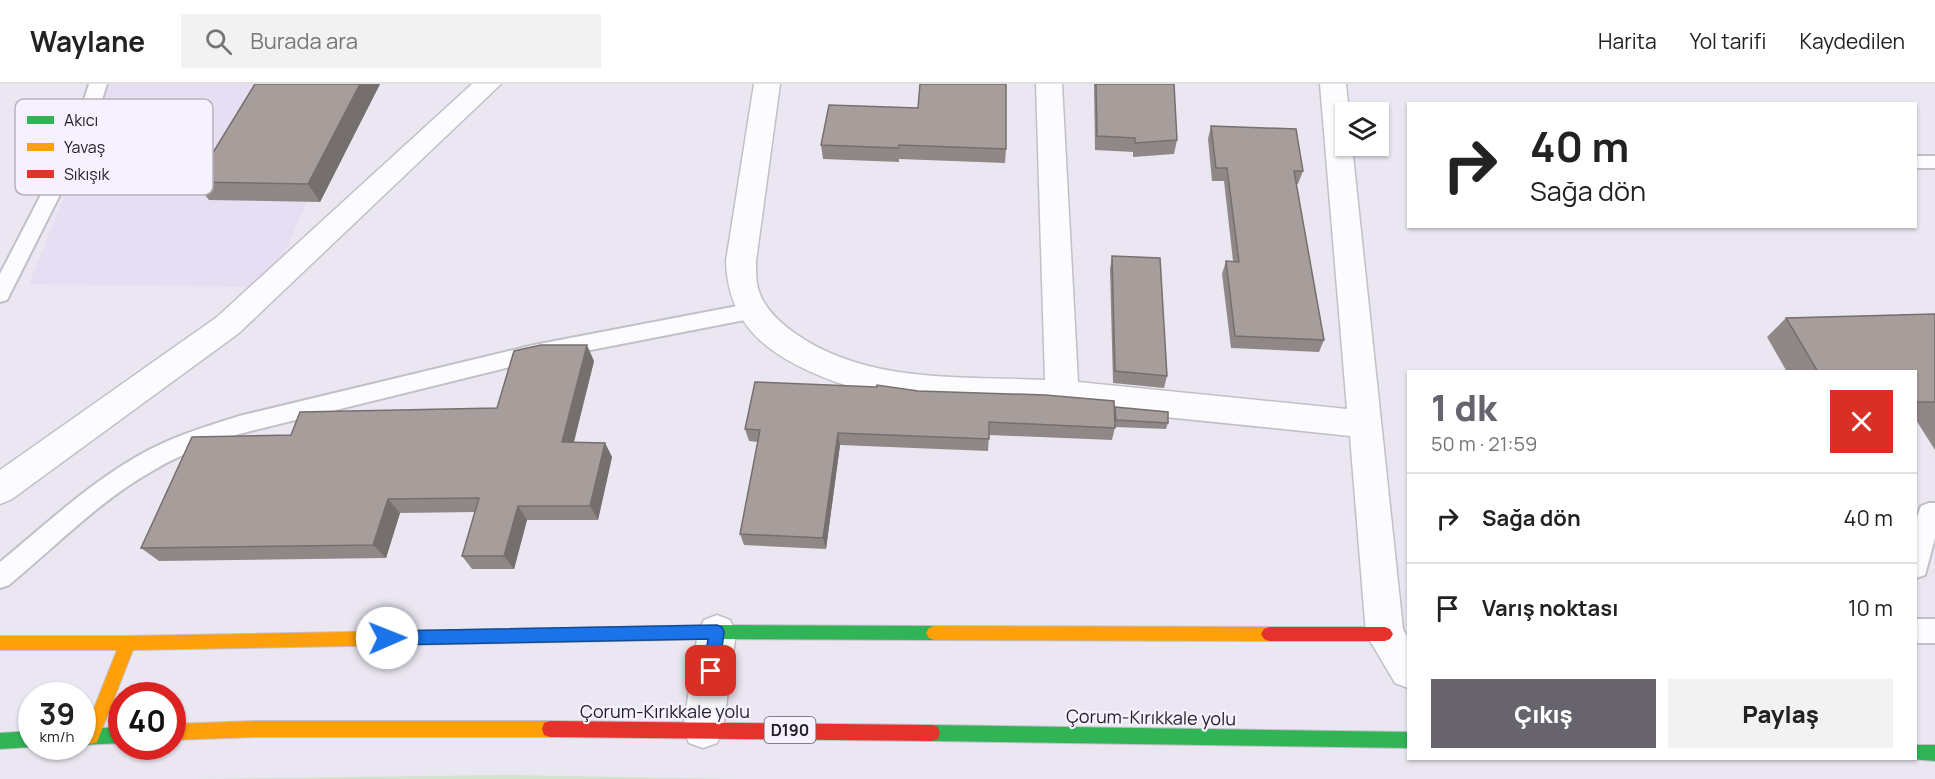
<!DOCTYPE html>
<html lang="tr">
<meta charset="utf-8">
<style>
:root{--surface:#fff;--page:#f2f2f2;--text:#222;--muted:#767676;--line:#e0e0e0;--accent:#67646d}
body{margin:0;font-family:Manrope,sans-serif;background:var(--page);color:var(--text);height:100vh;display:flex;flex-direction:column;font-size:22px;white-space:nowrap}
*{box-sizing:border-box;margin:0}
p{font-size:20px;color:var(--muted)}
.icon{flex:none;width:33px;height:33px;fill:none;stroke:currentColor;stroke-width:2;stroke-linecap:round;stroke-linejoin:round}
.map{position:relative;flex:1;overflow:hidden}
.drawer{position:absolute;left:1407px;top:286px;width:510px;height:390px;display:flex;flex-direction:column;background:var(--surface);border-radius:0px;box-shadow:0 2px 4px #0004}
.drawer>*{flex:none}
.guide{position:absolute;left:1407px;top:18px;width:510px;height:126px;border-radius:0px;box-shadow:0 2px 4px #0004;background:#fff;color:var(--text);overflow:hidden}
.tools{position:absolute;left:1335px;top:18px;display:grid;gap:12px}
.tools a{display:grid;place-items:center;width:54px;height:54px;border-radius:0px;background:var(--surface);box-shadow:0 2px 4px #0004;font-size:30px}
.speed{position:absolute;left:18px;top:598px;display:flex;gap:12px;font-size:30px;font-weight:700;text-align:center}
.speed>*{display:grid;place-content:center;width:78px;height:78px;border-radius:50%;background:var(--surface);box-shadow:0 2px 4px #0004;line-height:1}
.speed small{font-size:15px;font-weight:400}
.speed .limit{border:9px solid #d22;background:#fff;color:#111}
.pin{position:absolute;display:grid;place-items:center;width:51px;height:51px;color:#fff;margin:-26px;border-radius:12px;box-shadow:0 3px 9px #0006}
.me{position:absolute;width:66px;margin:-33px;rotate:89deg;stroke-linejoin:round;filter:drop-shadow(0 0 4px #0008)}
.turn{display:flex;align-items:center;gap:21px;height:126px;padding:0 24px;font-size:27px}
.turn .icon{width:78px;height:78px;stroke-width:2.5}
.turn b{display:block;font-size:42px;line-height:51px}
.round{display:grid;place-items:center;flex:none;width:63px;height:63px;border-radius:0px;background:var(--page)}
.headline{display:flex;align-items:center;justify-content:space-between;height:102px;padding:0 24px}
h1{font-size:36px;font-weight:800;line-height:45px;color:var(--accent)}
.cta{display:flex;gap:12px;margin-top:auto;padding:12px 24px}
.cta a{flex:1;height:69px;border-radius:0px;background:var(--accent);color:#fff;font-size:24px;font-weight:800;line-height:69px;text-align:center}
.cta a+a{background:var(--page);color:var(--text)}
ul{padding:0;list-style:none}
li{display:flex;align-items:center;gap:18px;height:90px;padding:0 24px;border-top:2px solid var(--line)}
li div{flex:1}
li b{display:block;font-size:22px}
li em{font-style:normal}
header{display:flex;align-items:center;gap:36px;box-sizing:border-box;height:84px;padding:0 30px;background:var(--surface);border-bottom:2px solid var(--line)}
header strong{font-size:28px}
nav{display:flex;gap:33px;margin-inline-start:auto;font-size:21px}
.search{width:420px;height:54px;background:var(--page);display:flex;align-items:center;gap:15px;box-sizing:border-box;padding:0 21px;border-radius:0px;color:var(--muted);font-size:22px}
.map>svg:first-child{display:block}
</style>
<header>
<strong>Waylane</strong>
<div class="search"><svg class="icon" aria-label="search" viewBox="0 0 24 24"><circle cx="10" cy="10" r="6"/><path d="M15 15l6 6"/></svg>Burada ara</div>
<nav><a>Harita</a><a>Yol tarifi</a><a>Kaydedilen</a></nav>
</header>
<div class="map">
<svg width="1935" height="695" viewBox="0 0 1935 695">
<rect width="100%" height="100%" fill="#ebe7f2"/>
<!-- built -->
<path fill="#e6def2" d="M 109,0 L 357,0 L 283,173 L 249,203 L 29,200 Z"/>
<!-- green -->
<path fill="#d4e1cf" d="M 505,691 L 736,695 L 200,695 Z"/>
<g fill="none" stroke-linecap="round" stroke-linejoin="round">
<defs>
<path id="lane" d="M 89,0 L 107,0 L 92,47 L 10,210 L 7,216 L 0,218 L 0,190 L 74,47 Z
M 1916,72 L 1935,72 L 1935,84 L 1916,84 Z
M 753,219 L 760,221 L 763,227 L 760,233 L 534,277 L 239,350 C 210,360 180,370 154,386 C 100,416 56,462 9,501 L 0,504 L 0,478 C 44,442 86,402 136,373 C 168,354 204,343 239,332 L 534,261 Z
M 1929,419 L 1935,419 L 1935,454 L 1925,491 L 1916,494 L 1916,436 L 1921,422 Z
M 1916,535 L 1935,535 L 1935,559 L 1916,559 Z"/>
<path id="street" d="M 472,0 L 501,0 L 239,249 L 12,415 L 0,420 L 0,386 L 217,233 Z
M 754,0 L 780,0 L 756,177 C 756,184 756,193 757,200 C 761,222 779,238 796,250 C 868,300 961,292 1045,296 L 1036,0 L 1062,0 L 1078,298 L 1347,325 L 1320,0 L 1346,0 L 1349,28 L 1346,28 L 1346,62 L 1352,62 L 1403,545 L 1408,554 L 1408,604 L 1395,599 L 1366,550 L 1350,352 C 1255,342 1160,332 1065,323 C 1010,318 953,322 898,315 C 877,312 856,305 836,298 C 776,276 728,247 726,177 Z
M 717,531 L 730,536 L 736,548 L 723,645 L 717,659 L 703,664 L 689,659 L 683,645 L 698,548 L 704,536 Z"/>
<path id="fast" d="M 717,541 L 934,542 L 939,544 L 942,549 L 939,554 L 934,556 L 717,555 L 567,558 L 562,556 L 559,551 L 562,546 L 567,544 Z
M 932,641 L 1408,648 L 1408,664 L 932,657 L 926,655 L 924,649 L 926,643 Z
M 122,643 L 122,659 L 82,661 L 82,645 Z
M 32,647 L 32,663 L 0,665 L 0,649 Z
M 1916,661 L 1935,661 L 1935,677 L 1911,675 L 1916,675 Z"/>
<path id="slow" d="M 934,542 L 1269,543 L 1274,545 L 1277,550 L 1274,555 L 1269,557 L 934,556 L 929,554 L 926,549 L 929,544 Z
M 567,544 L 572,546 L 575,551 L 572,556 L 567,558 L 133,566 L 97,658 L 91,660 L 85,658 L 83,652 L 117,566 L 0,566 L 0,552 L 128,552 Z
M 255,637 L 550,637 L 556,639 L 558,645 L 556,651 L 550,653 L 255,653 L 172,656 L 172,640 Z"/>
<path id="jam" d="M 1269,543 L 1385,543 L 1390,545 L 1393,550 L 1390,555 L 1385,557 L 1269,557 L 1264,555 L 1261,550 L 1264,545 Z
M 550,637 L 932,641 L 938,643 L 940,649 L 938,655 L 932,657 L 550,653 L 544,651 L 542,645 L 544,639 Z"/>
</defs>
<!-- lane casing -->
<use href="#lane" stroke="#c3bfc8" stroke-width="4"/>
<!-- street casing -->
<use href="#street" stroke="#c3bfc8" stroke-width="3"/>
<!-- fast casing -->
<use href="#fast" stroke="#c3bfc8" stroke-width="2"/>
<!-- slow casing -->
<use href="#slow" stroke="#c3bfc8" stroke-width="2"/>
<!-- jam casing -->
<use href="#jam" stroke="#c3bfc8" stroke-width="2"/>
<!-- lane -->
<use href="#lane" fill="#fcfbfd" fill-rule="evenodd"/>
<!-- street -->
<use href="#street" fill="#fcfbfd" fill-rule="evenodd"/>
<!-- fast -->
<use href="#fast" fill="#30b455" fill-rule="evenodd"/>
<!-- slow -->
<use href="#slow" fill="#ff9f0a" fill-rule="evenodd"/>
<!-- jam -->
<use href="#jam" fill="#e5322d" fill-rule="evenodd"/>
</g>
<!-- wall -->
<path fill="#908886" d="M 255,0 L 380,0 L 320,118 L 209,116 L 195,98 Z
M 1094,0 L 1174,0 L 1177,56 L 1174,70 L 1133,73 L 1133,68 L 1095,66 Z
M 829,21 L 1006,65 L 1005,79 L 899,75 L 899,78 L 823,75 L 821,61 Z
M 1211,42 L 1303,87 L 1298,100 L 1296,100 L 1324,256 L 1319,268 L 1231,264 L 1222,190 L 1226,177 L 1233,177 L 1224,97 L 1212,97 L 1208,55 Z
M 1112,172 L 1167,292 L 1164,304 L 1113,299 L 1110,185 Z
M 1935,230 L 1935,366 L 1916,336 L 1916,288 L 1787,288 L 1767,253 L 1786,234 Z
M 594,277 L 574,358 L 605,359 L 612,373 L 598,436 L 527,436 L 514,485 L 472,485 L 462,472 L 475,428 L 400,429 L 386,474 L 159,477 L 141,464 L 291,351 L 497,324 Z
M 918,307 L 1114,328 L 1115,323 L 1168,339 L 1166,345 L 1115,343 L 1112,356 L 989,351 L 988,367 L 840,361 L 826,465 L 744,461 L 740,450 L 758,358 L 749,357 L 745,345 Z"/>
<!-- shaded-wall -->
<path fill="#756f6d" d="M 360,0 L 380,0 L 320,118 L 308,100 Z
M 587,261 L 594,277 L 570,373 L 562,358 Z
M 838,349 L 840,361 L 826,465 L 823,454 Z
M 605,359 L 612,373 L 598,436 L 590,422 Z
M 388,415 L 400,429 L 386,474 L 373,461 Z
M 518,422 L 527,436 L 514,485 L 504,472 Z"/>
<!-- building -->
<path fill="#a79e9c" stroke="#756f6d" stroke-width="1.5" d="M 255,0 L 360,0 L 308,100 L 195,98 Z
M 920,0 L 1006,0 L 1006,65 L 899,61 L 898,64 L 821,61 L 829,21 L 918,24 Z
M 1096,0 L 1174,0 L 1177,56 L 1135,59 L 1135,54 L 1097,52 Z
M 1211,42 L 1296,45 L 1303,87 L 1294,87 L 1324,256 L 1235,252 L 1226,177 L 1239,178 L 1227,84 L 1216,84 Z
M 1112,172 L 1160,174 L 1167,292 L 1115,287 Z
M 1935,230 L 1935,318 L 1916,318 L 1916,288 L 1818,288 L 1786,234 Z
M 541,261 L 587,261 L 562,358 L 605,359 L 590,422 L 518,422 L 504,472 L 462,472 L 479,414 L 388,415 L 373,461 L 141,464 L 192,353 L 291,351 L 300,328 L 497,324 L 514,267 Z
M 755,298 L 877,303 L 877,301 L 918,307 L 1045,311 L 1114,317 L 1115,344 L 989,338 L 989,355 L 838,349 L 823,454 L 740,450 L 760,346 L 745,345 Z
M 1115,323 L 1168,328 L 1168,339 L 1116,336 Z"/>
<!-- route -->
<path fill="#1a73e8" stroke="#114b97" stroke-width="1.5" d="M 717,541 L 722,543 L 724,548 L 719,587 L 717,592 L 711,594 L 706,592 L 703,587 L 708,555 L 387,561 L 382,559 L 379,554 L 382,549 L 387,547 Z"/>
<g text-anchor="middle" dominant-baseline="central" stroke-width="4.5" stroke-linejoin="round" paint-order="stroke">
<!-- shield labels -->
<rect fill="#f6f1fe" stroke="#605d66" stroke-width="1.5" x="764.5" y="633" width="51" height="26" rx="4.5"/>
<g font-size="16" font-weight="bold" fill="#201d25">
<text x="790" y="646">D190</text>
</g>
<!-- street labels -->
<g font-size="18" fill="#201d25" stroke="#f6f1fe">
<text x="665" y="627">Çorum-Kırıkkale yolu</text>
<text transform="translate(1151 633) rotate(1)">Çorum-Kırıkkale yolu</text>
</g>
</g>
<!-- legend -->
<rect x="15" y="15" width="198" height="96" rx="9" fill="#f6f1fe" stroke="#b6b1bd" stroke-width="1.5"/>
<rect x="27" y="32" width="27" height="8" fill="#30b455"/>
<rect x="27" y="59" width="27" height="8" fill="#ff9f0a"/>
<rect x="27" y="86" width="27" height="8" fill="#e5322d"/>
<g font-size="16" fill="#201d25">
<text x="64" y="42">Akıcı</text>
<text x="64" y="69">Yavaş</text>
<text x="64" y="96">Sıkışık</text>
</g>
</svg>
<div class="tools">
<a><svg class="icon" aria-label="layers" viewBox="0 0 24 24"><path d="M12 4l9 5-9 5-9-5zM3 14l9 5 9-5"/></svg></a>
</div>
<div class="speed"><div>39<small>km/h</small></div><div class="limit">40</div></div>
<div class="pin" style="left:711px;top:587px;background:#d93025"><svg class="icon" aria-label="arrive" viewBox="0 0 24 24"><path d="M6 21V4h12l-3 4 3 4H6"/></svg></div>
<svg class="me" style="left:387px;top:554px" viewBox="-20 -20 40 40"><circle r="19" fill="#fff"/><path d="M0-13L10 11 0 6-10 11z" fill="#1a73e8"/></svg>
<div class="guide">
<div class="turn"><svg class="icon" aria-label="right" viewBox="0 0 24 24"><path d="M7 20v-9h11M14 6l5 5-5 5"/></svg><div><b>40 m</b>Sağa dön</div></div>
</div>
<section class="drawer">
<div class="headline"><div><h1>1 dk</h1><p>50 m · 21:59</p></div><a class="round" style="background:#d93025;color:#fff"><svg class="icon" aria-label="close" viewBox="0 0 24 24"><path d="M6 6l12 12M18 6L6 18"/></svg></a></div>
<ul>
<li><svg class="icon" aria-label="right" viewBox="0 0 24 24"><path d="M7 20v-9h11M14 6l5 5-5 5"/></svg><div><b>Sağa dön</b></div><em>40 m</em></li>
<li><svg class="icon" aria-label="arrive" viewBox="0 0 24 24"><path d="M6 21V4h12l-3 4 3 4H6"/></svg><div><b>Varış noktası</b></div><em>10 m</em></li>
</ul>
<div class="cta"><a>Çıkış</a><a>Paylaş</a></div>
</section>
</div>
